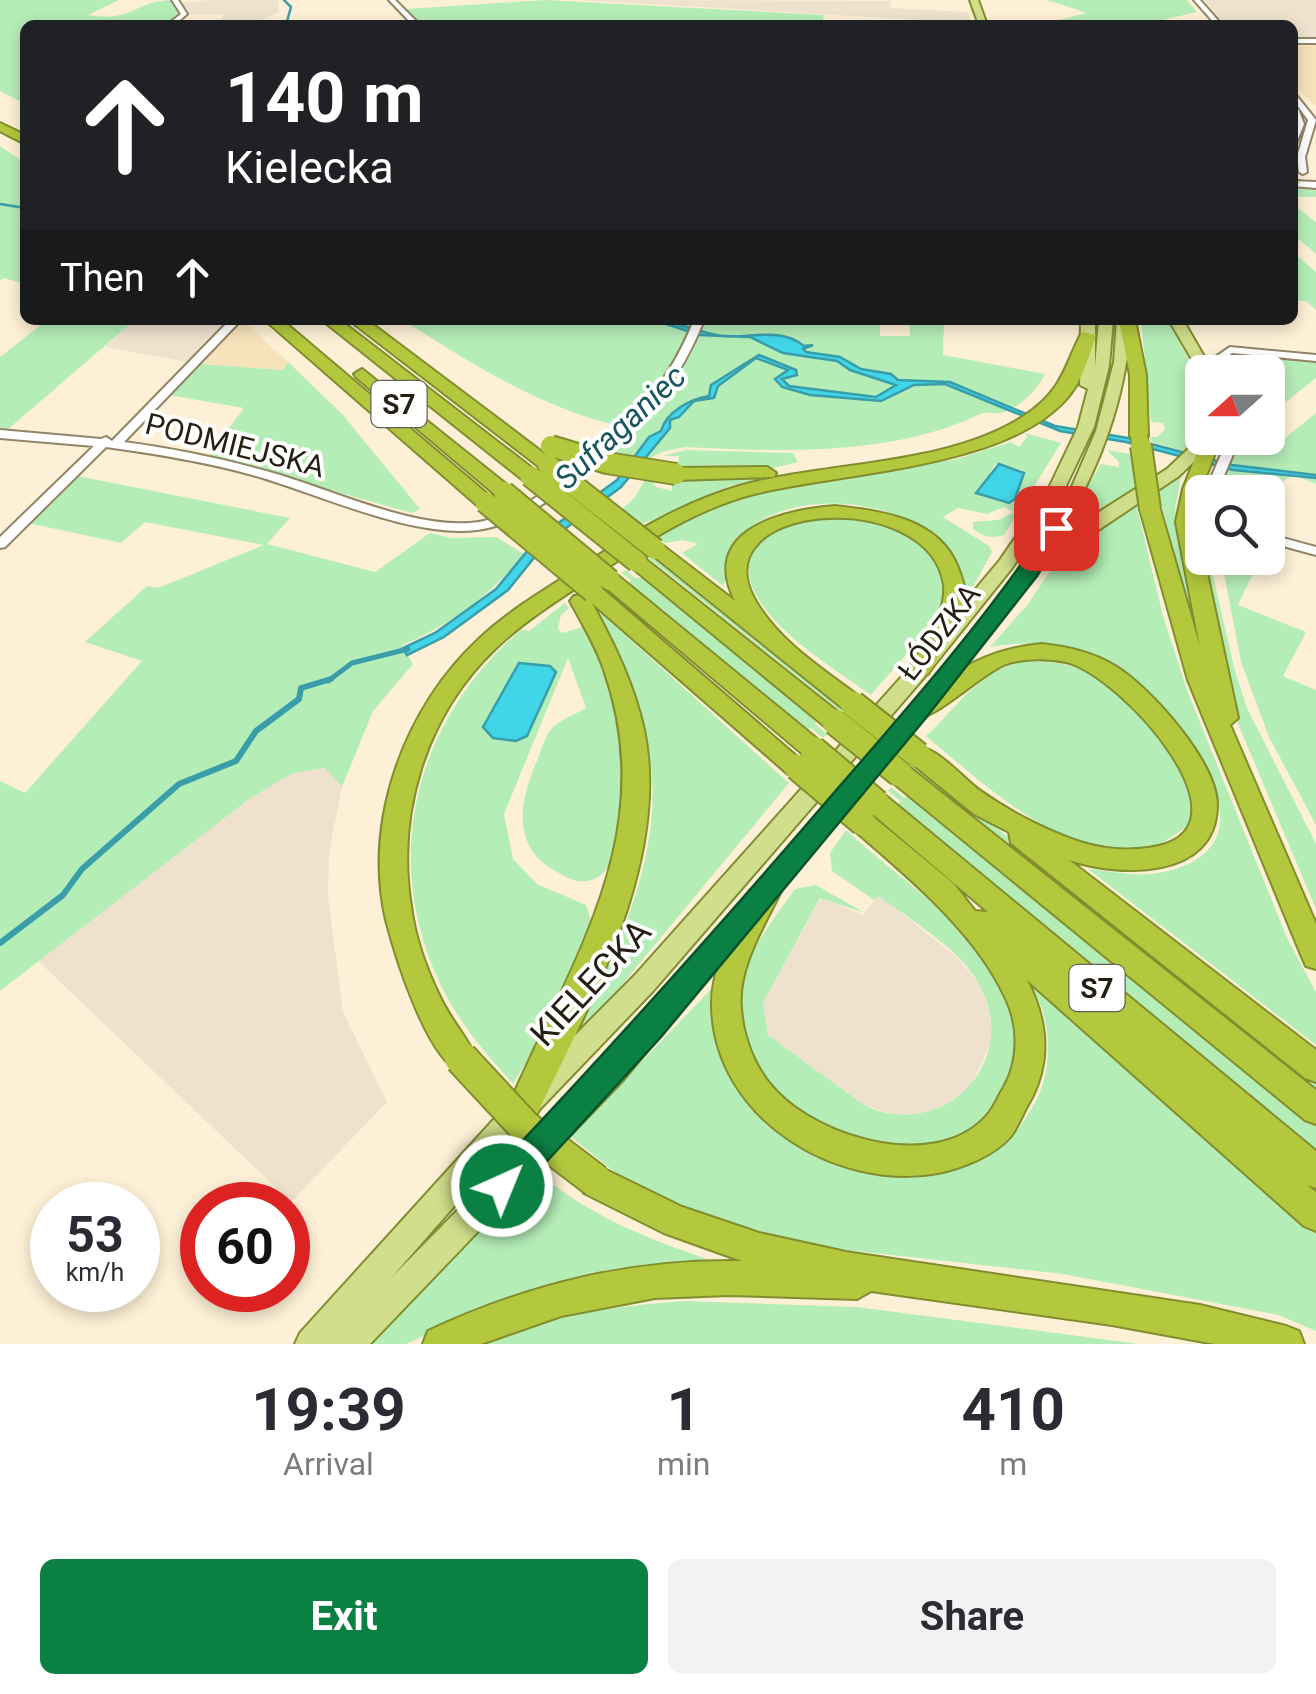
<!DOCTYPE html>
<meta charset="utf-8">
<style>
:root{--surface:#fff;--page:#f2f2f3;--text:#2b2b33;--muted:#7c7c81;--accent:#0b8043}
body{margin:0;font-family:Roboto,sans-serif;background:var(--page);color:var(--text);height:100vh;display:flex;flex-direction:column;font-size:38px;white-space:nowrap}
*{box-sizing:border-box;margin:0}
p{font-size:32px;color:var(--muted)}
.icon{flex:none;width:55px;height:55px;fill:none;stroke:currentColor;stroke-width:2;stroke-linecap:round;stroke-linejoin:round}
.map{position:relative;height:1344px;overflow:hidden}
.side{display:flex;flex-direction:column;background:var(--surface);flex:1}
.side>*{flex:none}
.hud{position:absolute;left:20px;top:20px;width:1278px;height:305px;border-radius:15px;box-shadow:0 5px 15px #0003;background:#202124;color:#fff;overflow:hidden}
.needle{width:65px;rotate:249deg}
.fabs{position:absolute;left:1185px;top:355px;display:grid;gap:20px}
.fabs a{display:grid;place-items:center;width:100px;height:100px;border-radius:15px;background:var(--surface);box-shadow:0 5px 15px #0003;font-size:50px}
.speed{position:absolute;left:30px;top:1182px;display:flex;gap:20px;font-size:50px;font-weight:700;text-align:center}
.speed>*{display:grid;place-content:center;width:130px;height:130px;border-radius:50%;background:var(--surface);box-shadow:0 5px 15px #0003;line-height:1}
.speed small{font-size:25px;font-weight:400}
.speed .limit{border:15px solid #d22;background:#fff;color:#111}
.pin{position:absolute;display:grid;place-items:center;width:85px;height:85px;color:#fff;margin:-42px;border-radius:20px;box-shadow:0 5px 15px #0006}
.me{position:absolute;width:110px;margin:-55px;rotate:44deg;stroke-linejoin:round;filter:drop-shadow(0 0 8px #0008)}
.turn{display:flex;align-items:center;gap:35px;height:210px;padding:0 40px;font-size:45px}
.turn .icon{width:130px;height:130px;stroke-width:2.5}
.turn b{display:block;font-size:70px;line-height:85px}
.then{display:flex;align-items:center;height:95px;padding:0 40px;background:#0003;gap:20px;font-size:38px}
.eta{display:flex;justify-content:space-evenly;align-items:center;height:170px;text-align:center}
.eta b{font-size:60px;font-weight:700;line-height:70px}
.action{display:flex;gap:20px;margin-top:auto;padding:20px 40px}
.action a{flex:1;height:115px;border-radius:15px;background:var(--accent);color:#fff;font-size:40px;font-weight:700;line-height:115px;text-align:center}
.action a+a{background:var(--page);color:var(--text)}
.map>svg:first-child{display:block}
</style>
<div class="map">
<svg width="1316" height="1344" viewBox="0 0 1316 1344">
<rect width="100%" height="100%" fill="#fdf0d6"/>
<!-- built -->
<path fill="#f6e3bb" d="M 1316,45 L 1316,106 L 1293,85 L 1292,46 Z
M 242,320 L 288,362 L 283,370 L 201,364 Z"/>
<!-- industrial -->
<path fill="#eee2ce" d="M 209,0 L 275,0 L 279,1 L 279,12 L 258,21 L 220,21 L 224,15 L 186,14 L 181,3 Z
M 578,0 L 891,1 L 890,8 L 967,12 L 972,23 Z
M 1204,0 L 1316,0 L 1316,39 L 1293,40 L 1292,25 L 1225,25 Z
M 135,320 L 231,320 L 189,362 L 105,347 Z
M 325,768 L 342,787 L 329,853 L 328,896 L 343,1012 L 387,1102 L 291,1202 L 37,960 L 249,799 L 293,773 Z
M 878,895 L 957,957 L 982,988 L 989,1009 L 992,1040 L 970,1089 L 927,1114 L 895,1115 L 864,1105 L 768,1035 L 763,1003 L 821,898 L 863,915 Z"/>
<!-- green -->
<path fill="#b5edb7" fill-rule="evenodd" d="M 0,0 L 119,0 L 88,15 C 132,23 136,0 174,0 L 182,14 L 168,25 L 25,25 L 25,104 L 0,91 Z
M 545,0 L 824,15 L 822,24 L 830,25 L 420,25 L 406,9 Z
M 1047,0 L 1187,0 L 1197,12 L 1149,23 L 1154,25 L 1051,25 L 1046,23 L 1087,13 Z
M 0,146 L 25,163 L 25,284 L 4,278 L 0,281 Z
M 1292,187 L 1316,187 L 1316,197 L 1296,197 L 1299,209 L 1316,222 L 1316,254 L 1293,234 L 1293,190 L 1309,188 Z
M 1293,252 L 1316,272 L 1316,310 L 1306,301 L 1293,301 Z
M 47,320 L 135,320 L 7,430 L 0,429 L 0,357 Z
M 403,320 L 694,320 L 684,348 L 692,350 L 705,320 L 880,320 L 880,336 L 910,336 L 910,320 L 944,320 L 943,355 L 1045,374 C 1038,389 1018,410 1000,413 C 992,414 986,411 978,415 C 892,456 778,452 685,447 L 662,452 L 639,464 L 663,434 L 630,462 L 609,458 L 637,430 C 551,414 476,367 403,320 Z
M 1141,320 L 1167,320 C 1189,360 1213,395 1196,442 L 1188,444 L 1188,452 L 1152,442 L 1150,437 L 1157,437 L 1165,429 L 1163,423 L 1151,422 Z
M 1233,352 L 1316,360 L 1316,378 L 1268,416 L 1268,372 L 1228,372 L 1222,361 Z
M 288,362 L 343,415 L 420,509 L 412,513 L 208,456 L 244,408 L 169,395 L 201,364 L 283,370 Z
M 1316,413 L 1316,484 L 1292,474 L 1268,495 L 1239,492 L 1223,477 L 1240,438 L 1268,438 L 1268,432 L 1284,439 Z
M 1025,433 L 1061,443 L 1004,535 C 990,539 985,537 973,529 L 973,522 L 998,520 L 1015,512 L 1004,507 L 987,514 L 958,508 L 943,517 L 989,546 L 992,552 L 968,596 C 957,582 957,558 941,543 C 895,497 796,489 745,531 C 725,548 733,567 723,586 L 682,553 L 698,544 L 683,540 L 665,543 L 656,537 L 733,498 L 852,473 L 954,460 L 1011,442 L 1019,447 L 1027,437 ZM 999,464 L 1022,470 L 1009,503 L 980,496 L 994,465 Z
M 685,450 L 793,453 L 798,462 L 770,469 L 677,468 L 679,456 L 663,456 Z
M 1107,450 L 1130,454 L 1136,489 L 1059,532 L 1101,464 L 1119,467 L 1119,462 Z
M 648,475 L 656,487 L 672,491 L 672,477 L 772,476 L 729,486 L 640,525 L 621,510 L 635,497 Z
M 77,476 L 290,518 L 267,544 L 375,572 L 430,533 L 451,538 L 496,537 L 524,554 C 493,593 448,627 402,645 L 413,664 L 373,711 L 342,787 L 325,768 L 293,773 L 249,799 L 0,991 L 0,781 L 25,793 L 142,661 L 85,642 L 147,586 L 158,588 L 264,545 L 145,522 L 121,543 L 28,523 Z
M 1181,476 L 1175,508 L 1178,531 L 1210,688 L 1158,491 Z
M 1200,476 L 1206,478 L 1201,504 L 1202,558 L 1209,558 L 1235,671 L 1247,708 L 1316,844 L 1316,909 L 1231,707 L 1195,526 Z
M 1136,503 L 1163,616 L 1187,690 L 1287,938 L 1316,992 L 1316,1045 L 1088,869 C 1112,871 1136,878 1163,872 C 1299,844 1158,685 1096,655 C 1065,640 1022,642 990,647 L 1028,604 L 1056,562 L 1090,530 Z
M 810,518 C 825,518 842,516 857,518 C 898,524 961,560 939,609 C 928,633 889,673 871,695 C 834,668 737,612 750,559 C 757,533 787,523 810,518 Z
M 649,553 L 847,710 L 843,713 L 646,556 Z
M 1221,558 L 1260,558 L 1238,605 L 1306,632 L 1283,676 L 1316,690 L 1316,825 L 1269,737 L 1241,662 Z
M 626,570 L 635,578 L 646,578 L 819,718 L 815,724 L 827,734 L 823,738 L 811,728 L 801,731 L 626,586 L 631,580 L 621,573 Z
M 565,603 L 569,608 L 561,615 L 558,629 L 562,633 L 583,627 C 591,642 601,658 607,675 C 620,713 645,871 587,881 C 576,883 568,878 559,873 C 510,849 519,802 537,761 C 541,751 545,735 553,727 C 562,719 576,714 586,708 L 568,658 L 504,814 L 513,859 L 537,884 L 586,905 C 590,915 592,924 590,935 C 581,979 536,1044 513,1084 C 489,1057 466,1031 448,999 C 377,869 411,723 522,629 L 529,631 Z
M 602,614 L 789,783 L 552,1069 C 603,984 663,870 651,767 C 644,713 623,663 598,616 Z
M 1023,661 C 1097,659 1132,694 1170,752 C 1181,769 1194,787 1194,808 C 1194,825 1178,833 1165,841 C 1091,887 978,779 926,736 C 960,704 976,673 1023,661 Z
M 913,762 L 1316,1081 L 1316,1088 L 909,765 Z
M 891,787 L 904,798 L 913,795 L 1316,1121 L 1316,1158 L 895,809 L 900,801 L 888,791 Z
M 846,830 C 898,878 967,920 1004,989 C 1019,1016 1021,1048 1011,1077 C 980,1162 878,1158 809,1124 C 770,1104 730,1032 740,988 C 748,950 773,920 795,889 L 816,885 L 865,913 L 820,898 L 763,1003 L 768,1035 L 864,1105 C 941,1143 1020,1064 981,988 C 962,949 912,922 879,896 L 874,900 L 832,871 L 830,853 Z
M 1023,970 L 1316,1227 L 1316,1331 L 1278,1315 L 1063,1274 L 811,1246 L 706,1216 L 626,1181 L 570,1136 L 720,980 C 725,1012 724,1049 734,1079 C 740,1099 762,1119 777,1132 C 841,1186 945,1196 1010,1139 C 1019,1131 1025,1118 1032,1108 C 1049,1081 1052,1043 1043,1012 C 1039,998 1030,983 1023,970 Z
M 537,1171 C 588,1217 658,1243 722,1264 L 483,1309 L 406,1344 L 363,1344 Z
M 685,1301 L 857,1307 L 1139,1344 L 483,1344 C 547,1315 616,1306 685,1301 Z"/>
<!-- water -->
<path fill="#41d5ea" stroke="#399eaa" stroke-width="2.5" d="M 654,320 C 677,321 699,333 722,336 C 750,339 780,326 804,346 L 813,345 L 803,349 L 806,352 L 840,357 L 861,369 L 891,374 L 898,380 L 950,382 L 1055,426 L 1128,438 L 1232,465 L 1316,475 L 1316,478 L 1233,470 L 1126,442 L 1060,431 L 945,384 L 914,385 L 881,401 L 810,395 L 782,387 L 775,379 L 788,370 L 756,358 L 718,386 L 714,398 L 694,401 L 679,417 L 670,420 L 670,428 L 621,487 L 546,543 L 508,590 L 444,637 L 407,655 L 403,648 L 435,633 L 496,589 L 538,538 L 617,480 L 649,437 L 661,431 C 666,412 690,399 709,396 L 711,385 L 759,355 L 796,370 L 797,375 L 782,379 L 789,386 L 876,397 L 896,385 L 850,370 L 837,361 L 783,353 L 750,337 L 700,335 Z
M 999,464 L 1024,473 L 1015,499 L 1009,503 L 976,493 Z
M 519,663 L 550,666 L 556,672 L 527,736 L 516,741 L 493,738 L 483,727 Z"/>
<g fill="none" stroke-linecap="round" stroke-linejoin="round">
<!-- stream-far2 -->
<path stroke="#399eaa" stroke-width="2.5" d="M 284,0 L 291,7 L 286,25
M 0,204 L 25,208"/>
<!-- stream-far1 -->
<path stroke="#399eaa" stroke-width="5" d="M 328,681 L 352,663 L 408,649"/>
<!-- stream -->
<path stroke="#399eaa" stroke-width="6" d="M 0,943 L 63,895 L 82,869 L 179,784 L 236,761 L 256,731 L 299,699 L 301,688 L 331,679"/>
<defs>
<path id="minor" d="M 172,0 L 178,0 L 187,14 L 174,25 L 167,25 L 181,14 Z
M 389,0 L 395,0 L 420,25 L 413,25 Z
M 1194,0 L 1200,0 L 1222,25 L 1216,25 Z
M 1292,39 L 1316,39 L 1316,43 L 1292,43 Z
M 1292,90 L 1316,120 L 1305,157 L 1307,172 L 1303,174 L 1299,172 L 1297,157 L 1308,120 L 1292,98 Z
M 1292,101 L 1296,103 L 1304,124 L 1296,144 L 1292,146 L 1292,133 L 1296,124 L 1292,114 Z
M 1292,181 L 1316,182 L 1316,188 L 1292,186 Z
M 230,320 L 241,320 L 124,442 C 177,449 229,460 280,475 C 337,492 420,531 479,522 C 519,515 558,483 589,457 C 639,414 669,382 694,320 L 704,320 C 680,380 649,417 601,459 C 566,489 524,524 477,530 C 411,538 319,494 256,476 C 207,462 157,454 106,447 L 5,547 L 0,548 L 0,537 L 94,446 L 0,438 L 0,430 L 101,439 L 106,437 L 112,441 Z
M 1230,347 L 1316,355 L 1316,361 L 1232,353 L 1225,359 L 1230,372 L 1220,372 L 1214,358 Z
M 1228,438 L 1240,438 L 1217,492 L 1205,492 Z
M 1268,534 L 1316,547 L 1316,555 L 1268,542 Z"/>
<path id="major" d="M 970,0 L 978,0 L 987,25 L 979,25 Z
M 1292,180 L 1298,181 L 1300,183 L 1292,187 Z
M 1081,320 L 1095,320 L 1095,367 L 1099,320 L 1113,320 L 1109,366 L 1094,427 L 1064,490 L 1012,568 L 927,674 L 653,991 L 535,1114 L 391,1278 L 603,1062 L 910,708 L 1023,568 L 1070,491 L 1096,431 L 1114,362 L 1117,320 L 1131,320 C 1126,401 1099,469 1058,538 L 1167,469 L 1202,436 L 1217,438 L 1215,441 L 1179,476 L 1052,561 L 1044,562 L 924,718 L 623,1080 L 370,1344 L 295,1344 L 300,1333 L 515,1096 L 635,975 L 913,664 L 1000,560 L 1048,490 L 1078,427 L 1088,389 L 1080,385 Z
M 1169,320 L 1183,320 L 1213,372 L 1201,375 Z"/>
<path id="highway" d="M 0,123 L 25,135 L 25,144 L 0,131 Z
M 265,320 L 282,320 L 492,498 L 492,506 L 478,506 Z
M 322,320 L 340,320 L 537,472 L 537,480 L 523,480 Z
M 349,320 L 367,320 L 554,461 L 554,469 L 542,469 Z
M 1119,320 L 1135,320 L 1146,375 L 1148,436 L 1139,441 L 1130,436 L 1130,375 Z
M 1082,332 L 1096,335 C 1089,356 1083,379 1068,397 C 1007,469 842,472 754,494 C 696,509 648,541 599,573 C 563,597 526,619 495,649 C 426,715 396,813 411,906 C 415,938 427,971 441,999 C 451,1020 467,1037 476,1058 L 472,1068 L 461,1072 C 427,1059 395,955 386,920 C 363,820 405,707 480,638 C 511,609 549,587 585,564 C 634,532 682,503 739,486 C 828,461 945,467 1024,416 C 1063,390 1063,369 1082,332 Z
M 362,369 L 511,488 L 511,496 L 497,496 L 356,377 L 354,374 Z
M 1203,438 L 1221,438 L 1201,489 L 1196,522 L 1238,718 L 1230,725 L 1316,924 L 1316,969 L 1306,966 L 1302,957 L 1188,680 L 1140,509 L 1150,503 L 1160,509 L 1200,647 L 1176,522 L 1183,489 Z
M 767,467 L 776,473 L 774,477 L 676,480 L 667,474 L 676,468 Z
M 835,506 C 880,511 937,518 957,565 C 961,576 965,584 964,596 C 961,623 942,651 928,674 L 920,677 L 909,669 C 922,645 947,614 944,585 C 930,486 700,501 755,600 C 779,642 823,669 861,698 L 865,704 L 853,712 L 845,710 L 645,549 L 655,543 L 662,545 L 735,601 C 699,529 784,510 835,506 Z
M 637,556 L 644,558 L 843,716 L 847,722 L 843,728 L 827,728 L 630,566 L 627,562 L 630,558 Z
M 610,573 L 617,575 L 822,743 L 825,749 L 822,755 L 804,755 L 603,585 L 600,580 L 603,575 Z
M 593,585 L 600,587 L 809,767 L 806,774 L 788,774 L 592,603 C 614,644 634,684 644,730 C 671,859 590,1003 536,1116 L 525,1120 L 514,1116 L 509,1105 C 571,961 662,834 604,670 C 596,646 582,623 570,601 L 574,596 L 585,595 L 586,587 Z
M 1042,644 C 1068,647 1092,652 1115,666 C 1150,687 1218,763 1217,806 C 1216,880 1119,877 1069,860 L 1316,1050 L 1316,1082 L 1305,1078 L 1011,843 L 1009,832 L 974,814 L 909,761 L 906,755 L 909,749 C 917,746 917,745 924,748 C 944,755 962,777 979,790 C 1007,810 1046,831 1080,842 C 1102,849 1126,851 1148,848 C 1264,834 1122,675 1066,662 C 1047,658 1024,658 1006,664 C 980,674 930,725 909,719 L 905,713 C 912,702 924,695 935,687 C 969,661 1000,648 1042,644 Z
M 900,765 L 909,767 L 1316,1090 L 1316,1124 L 1305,1120 L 891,781 L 888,774 L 891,767 Z
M 877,793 L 886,796 L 1316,1151 L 1316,1188 L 1307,1185 L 1316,1192 L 1316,1231 L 1304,1226 L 1027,980 C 1048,1021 1052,1062 1029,1103 C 1023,1113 1018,1127 1011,1136 C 994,1156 962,1168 938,1173 C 836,1192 713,1117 712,1005 C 711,961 741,917 761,879 L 770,876 L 779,879 L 783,887 C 766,923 737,967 741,1008 C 743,1038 755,1069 776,1091 C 821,1139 940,1174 989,1113 C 995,1105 999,1095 1004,1087 C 1019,1061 1019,1026 1006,999 C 977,933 907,876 854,830 L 850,823 L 854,816 L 863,813 L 872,816 L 953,883 L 975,911 L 988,912 L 868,810 L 864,803 L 868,796 Z
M 596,1165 L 682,1207 L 759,1233 L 846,1252 L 1200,1305 L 1286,1326 L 1299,1331 L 1304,1344 L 1215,1344 L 1112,1325 L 871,1291 L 857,1299 L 729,1295 L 655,1298 L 561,1316 L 481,1344 L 423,1344 L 428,1331 C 529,1284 630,1259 742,1261 L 664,1233 L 584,1193 L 580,1181 L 584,1169 Z"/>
</defs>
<!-- minor casing -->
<use href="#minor" stroke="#928466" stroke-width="4"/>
<!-- major casing -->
<use href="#major" stroke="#818d2e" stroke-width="4"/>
<!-- highway casing -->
<use href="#highway" stroke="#818d2e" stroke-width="4"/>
<!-- minor -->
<use href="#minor" fill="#fff" fill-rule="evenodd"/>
<!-- major -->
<use href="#major" fill="#d1de8b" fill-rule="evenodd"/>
<!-- highway -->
<use href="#highway" fill="#b3c83d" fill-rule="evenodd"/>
<defs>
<path id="highway-bridge-far3" d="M 1139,436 L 1141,448
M 551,446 L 559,448"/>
<path id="highway-bridge-far2" d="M 551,446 L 607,463 L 676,474
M 1141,446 L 1150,509
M 548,465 L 655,549
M 530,476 L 637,562
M 504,492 L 610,580
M 485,502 L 593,592"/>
<path id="highway-bridge-far1" d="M 853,704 L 918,755
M 835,722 L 900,774
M 813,749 L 877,803
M 797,767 L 863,823"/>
<path id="highway-bridge" d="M 461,1058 L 525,1127 L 596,1181"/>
</defs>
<!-- highway-bridge-far3 casing -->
<use href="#highway-bridge-far3" stroke="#818d2e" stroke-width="19" stroke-linecap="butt"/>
<!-- highway-bridge-far2 casing -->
<use href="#highway-bridge-far2" stroke="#818d2e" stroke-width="24" stroke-linecap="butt"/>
<!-- highway-bridge-far1 casing -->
<use href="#highway-bridge-far1" stroke="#818d2e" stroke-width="29" stroke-linecap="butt"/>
<!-- highway-bridge casing -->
<use href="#highway-bridge" stroke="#818d2e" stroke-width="36" stroke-linecap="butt"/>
<!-- highway-bridge-far3 -->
<use href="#highway-bridge-far3" stroke="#b3c83d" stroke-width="16"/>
<!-- highway-bridge-far2 -->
<use href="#highway-bridge-far2" stroke="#b3c83d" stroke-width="20"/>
<!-- highway-bridge-far1 -->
<use href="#highway-bridge-far1" stroke="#b3c83d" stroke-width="25"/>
<!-- highway-bridge -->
<use href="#highway-bridge" stroke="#b3c83d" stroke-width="32"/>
</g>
<!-- route -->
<path fill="#0b8043" stroke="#07532c" stroke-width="2.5" d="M 1056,522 L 1066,528 L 1037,576 L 925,719 L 661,1037 L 514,1197 L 502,1202 L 491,1197 L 486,1186 L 491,1174 C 607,1052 716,930 826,802 C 904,712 983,623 1049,524 Z"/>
<g text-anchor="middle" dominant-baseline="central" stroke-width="8" stroke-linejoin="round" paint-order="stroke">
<!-- shield labels -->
<g fill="#fff" stroke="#66625a" stroke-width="2.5">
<rect x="371.5" y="381" width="55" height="46" rx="8"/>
<rect x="1069.5" y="965" width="55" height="46" rx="8"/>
</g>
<g font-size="28" font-weight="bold" fill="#251f13">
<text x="399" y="404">S7</text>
<text x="1097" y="988">S7</text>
</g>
<!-- street labels -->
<g font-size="30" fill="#251f13" stroke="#fff">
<text transform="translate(235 445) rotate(14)">PODMIEJSKA</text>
<text transform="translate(939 632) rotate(-52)">ŁÓDZKA</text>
</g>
<!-- water labels -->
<g font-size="32" font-style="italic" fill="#19565f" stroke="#fff">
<text transform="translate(620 427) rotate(-43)">Sufraganiec</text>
</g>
<!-- near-street labels -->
<g font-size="35" fill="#251f13" stroke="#fff">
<text transform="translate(591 983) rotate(-47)">KIELECKA</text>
</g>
</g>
</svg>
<div class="fabs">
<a><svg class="needle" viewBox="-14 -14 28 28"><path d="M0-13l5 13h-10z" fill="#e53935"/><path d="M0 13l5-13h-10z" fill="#7c7c81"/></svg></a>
<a><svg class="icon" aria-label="search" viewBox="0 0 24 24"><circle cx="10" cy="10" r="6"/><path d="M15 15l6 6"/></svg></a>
</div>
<div class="speed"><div>53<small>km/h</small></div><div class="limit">60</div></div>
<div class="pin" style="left:1056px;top:528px;background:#d93025"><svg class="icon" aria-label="arrive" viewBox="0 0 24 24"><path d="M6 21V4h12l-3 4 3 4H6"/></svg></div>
<svg class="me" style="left:502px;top:1186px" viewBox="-20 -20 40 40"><circle r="17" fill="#0b8043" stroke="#fff" stroke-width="3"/><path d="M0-11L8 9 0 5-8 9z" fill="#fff"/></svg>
<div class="hud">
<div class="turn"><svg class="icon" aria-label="ahead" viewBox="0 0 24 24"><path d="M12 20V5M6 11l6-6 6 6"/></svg><div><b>140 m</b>Kielecka</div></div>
<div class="then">Then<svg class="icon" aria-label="ahead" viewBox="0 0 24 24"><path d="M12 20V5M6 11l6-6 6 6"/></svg></div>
</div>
</div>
<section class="side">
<div class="eta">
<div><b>19:39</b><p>Arrival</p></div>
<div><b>1</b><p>min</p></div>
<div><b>410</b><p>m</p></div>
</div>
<div class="action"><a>Exit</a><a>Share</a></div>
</section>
